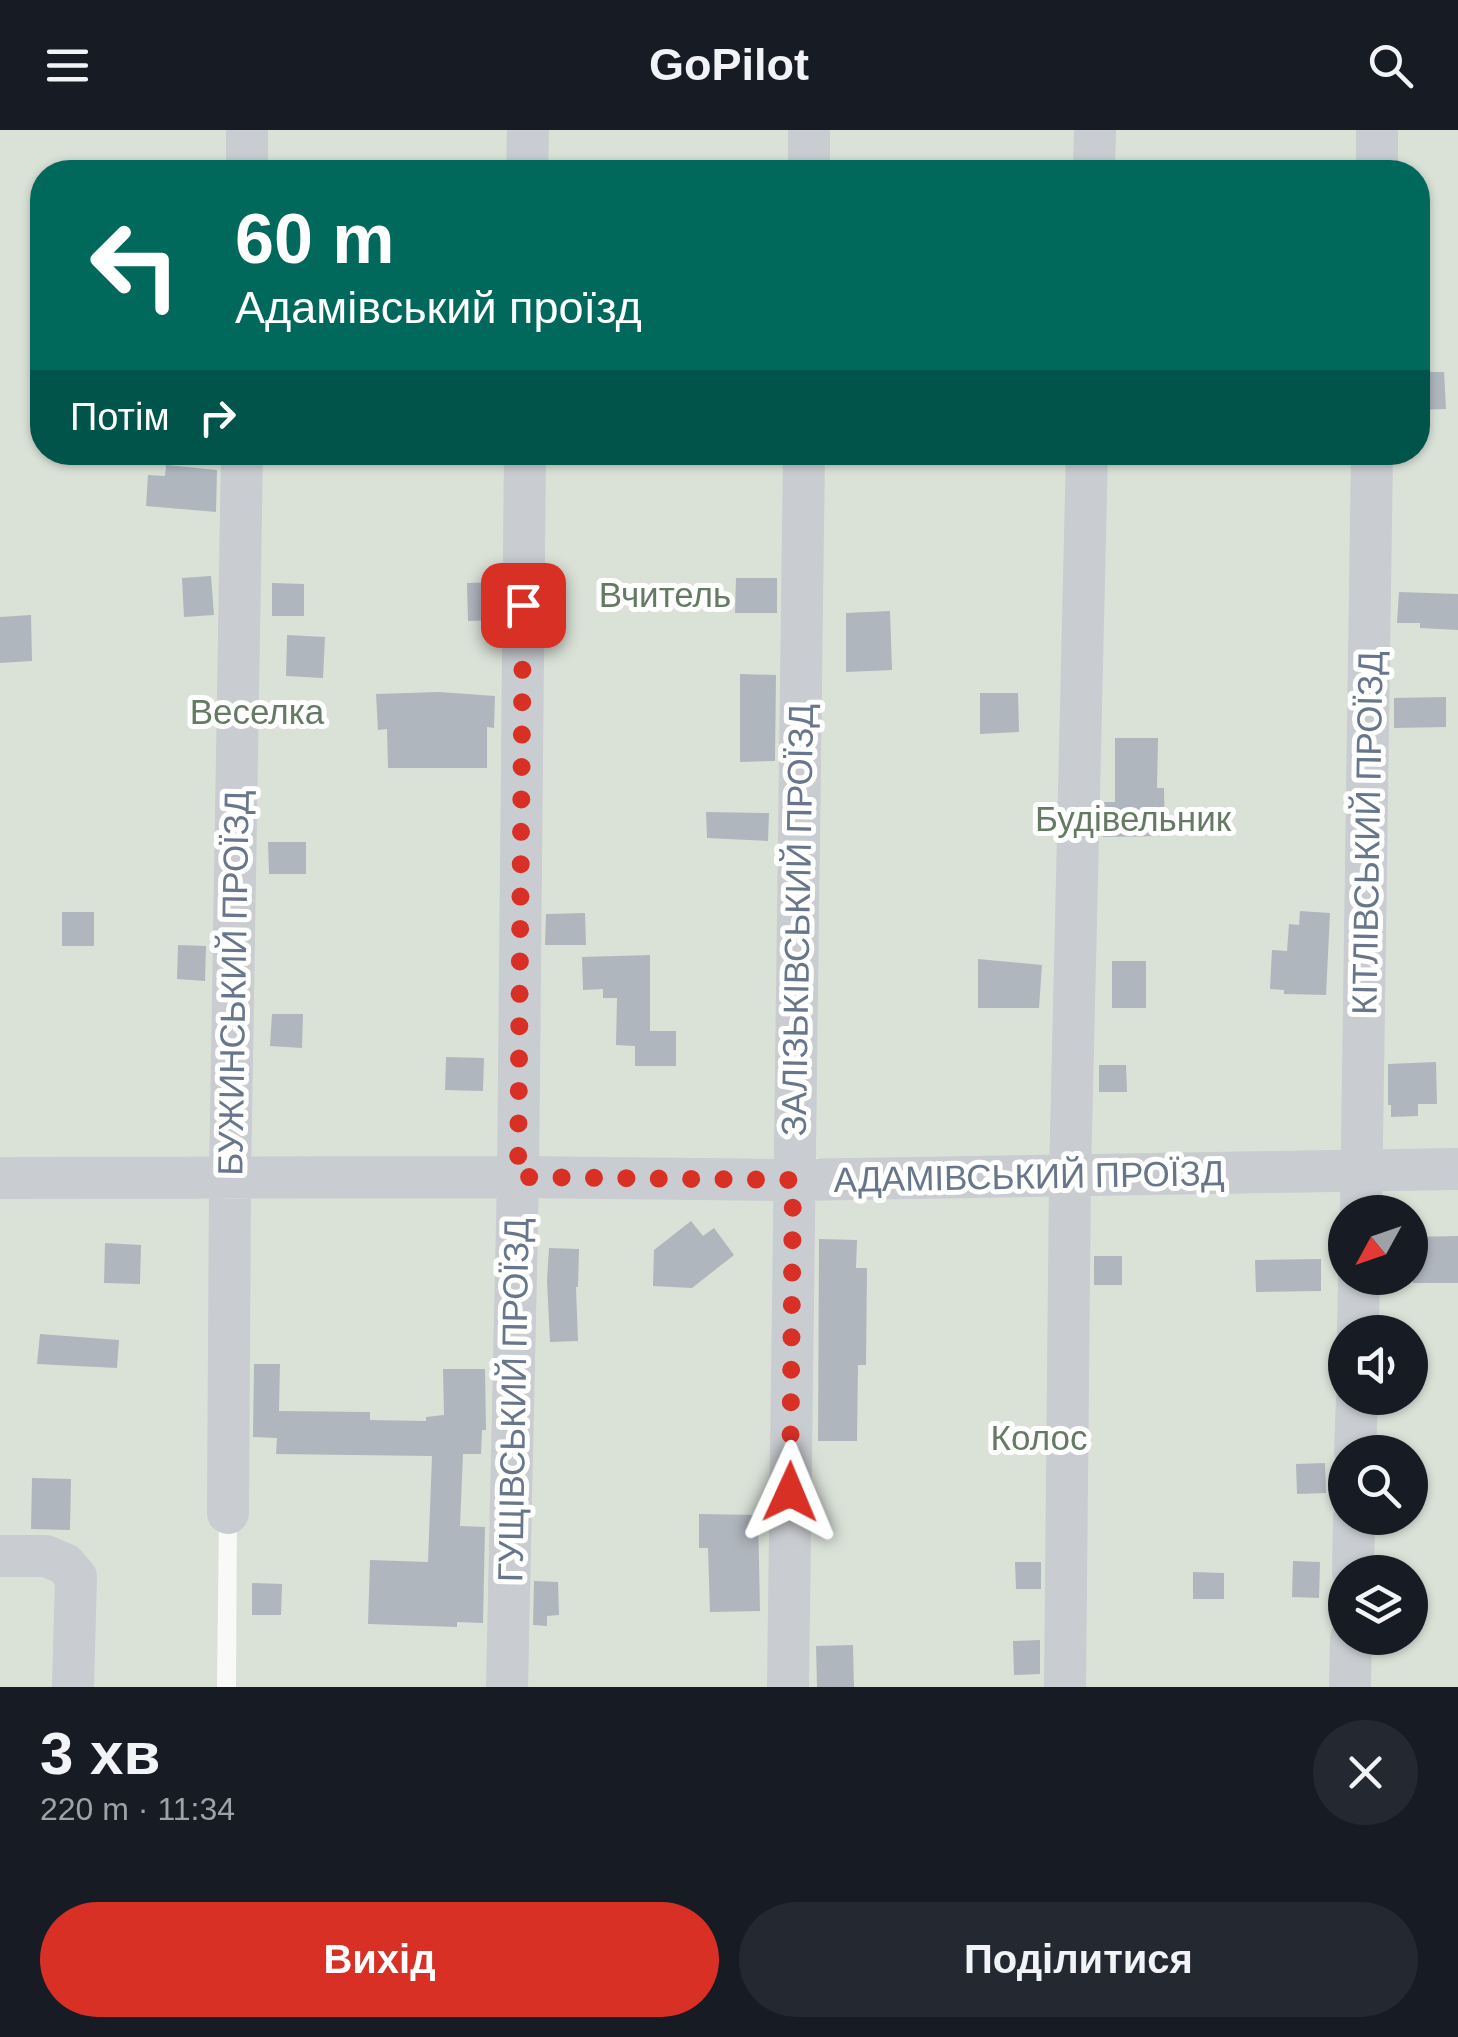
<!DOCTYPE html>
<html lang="uk">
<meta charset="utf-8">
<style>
:root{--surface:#171b24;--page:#242831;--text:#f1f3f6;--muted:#9ea1a6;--accent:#d93025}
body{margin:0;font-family:Helvetica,sans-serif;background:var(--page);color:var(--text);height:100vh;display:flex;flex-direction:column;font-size:38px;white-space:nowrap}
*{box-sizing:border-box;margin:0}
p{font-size:32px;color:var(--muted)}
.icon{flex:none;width:55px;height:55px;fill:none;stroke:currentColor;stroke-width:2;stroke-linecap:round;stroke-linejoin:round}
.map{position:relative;height:1557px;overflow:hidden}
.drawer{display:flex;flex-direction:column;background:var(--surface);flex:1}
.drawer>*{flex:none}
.guide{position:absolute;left:30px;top:30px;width:1400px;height:305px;border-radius:40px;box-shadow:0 2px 8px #0004;background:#00695c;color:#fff;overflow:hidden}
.needle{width:65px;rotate:230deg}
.fabs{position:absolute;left:1328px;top:1065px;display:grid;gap:20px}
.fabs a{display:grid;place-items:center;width:100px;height:100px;border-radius:50%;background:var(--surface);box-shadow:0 2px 8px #0004;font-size:50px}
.pin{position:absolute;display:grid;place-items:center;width:85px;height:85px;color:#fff;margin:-42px;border-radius:20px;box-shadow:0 5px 15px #0006}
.me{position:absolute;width:110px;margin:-55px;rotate:1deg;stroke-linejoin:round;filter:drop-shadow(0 0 8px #0008)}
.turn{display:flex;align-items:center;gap:35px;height:210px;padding:0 40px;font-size:45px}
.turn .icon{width:130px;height:130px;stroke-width:2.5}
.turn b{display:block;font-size:70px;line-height:85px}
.then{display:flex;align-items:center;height:95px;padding:0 40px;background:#0003;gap:20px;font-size:38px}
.round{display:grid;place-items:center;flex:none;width:105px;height:105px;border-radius:52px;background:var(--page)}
.summary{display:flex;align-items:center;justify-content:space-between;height:170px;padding:0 40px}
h1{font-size:60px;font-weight:600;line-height:75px}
.cta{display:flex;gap:20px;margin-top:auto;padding:20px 40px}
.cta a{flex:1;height:115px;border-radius:60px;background:var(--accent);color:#fff;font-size:40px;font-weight:600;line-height:115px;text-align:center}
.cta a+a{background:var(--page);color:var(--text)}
header{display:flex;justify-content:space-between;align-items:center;height:130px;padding:0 40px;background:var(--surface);font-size:45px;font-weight:600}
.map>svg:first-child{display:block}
</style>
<header><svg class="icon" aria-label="menu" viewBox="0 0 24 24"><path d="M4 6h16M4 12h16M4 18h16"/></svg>GoPilot<svg class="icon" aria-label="search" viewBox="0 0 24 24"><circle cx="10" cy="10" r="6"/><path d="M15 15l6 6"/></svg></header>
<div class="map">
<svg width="1458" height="1557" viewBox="0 0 1458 1557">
<rect width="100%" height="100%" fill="#f9faf7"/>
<!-- green -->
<path fill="#dae2d8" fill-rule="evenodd" d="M 0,0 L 521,0 L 520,42 L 42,42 L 42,322 L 517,323 L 507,1027 L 0,1031 Z
M 539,0 L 802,0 L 802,42 L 538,42 Z
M 818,0 L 1458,0 L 1458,1028 L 1063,1026 L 821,1030 L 801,1020 L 810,323 L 1418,322 L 1418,42 L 816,42 Z
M 535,323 L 796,323 L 775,1034 L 539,1034 Z
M 1458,1055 L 1458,1557 L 236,1557 L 238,1175 L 241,1068 ZM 1345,1082 L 1410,1082 L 1410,1148 L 1345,1148 ZM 1345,1202 L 1410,1202 L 1410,1268 L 1345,1268 ZM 1345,1322 L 1410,1322 L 1410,1388 L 1345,1388 ZM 1345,1442 L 1410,1442 L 1410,1508 L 1345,1508 Z
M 0,1062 L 223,1062 L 217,1557 L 0,1557 Z"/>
<!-- building -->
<path fill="#afb6be" d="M 1418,242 L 1444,242 L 1446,279 L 1418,280 Z
M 166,335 L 217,340 L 216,382 L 146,376 L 148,345 L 165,346 Z
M 211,446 L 214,485 L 184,487 L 182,448 Z
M 736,448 L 777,448 L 777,483 L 735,483 Z
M 496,452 L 497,490 L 468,491 L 467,453 Z
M 272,453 L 304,454 L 304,486 L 272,486 Z
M 1399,462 L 1458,464 L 1458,500 L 1420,498 L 1420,493 L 1397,493 Z
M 890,481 L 892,540 L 846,542 L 846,483 Z
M 31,485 L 32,531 L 0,533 L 0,487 Z
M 287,505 L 325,507 L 323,548 L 286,546 Z
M 740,544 L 776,545 L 775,631 L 740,632 Z
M 439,562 L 495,566 L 494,598 L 487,597 L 487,638 L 388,638 L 387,599 L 378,600 L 376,564 Z
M 980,563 L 1018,563 L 1019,602 L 980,604 Z
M 1446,567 L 1446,597 L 1394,598 L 1394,568 Z
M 1115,608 L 1158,608 L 1157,658 L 1164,658 L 1165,706 L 1103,707 L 1104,672 L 1115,672 Z
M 706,682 L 769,683 L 768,711 L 707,708 Z
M 268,712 L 306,712 L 306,744 L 269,744 Z
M 1300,781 L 1330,783 L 1326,865 L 1284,864 L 1284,860 L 1270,859 L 1272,820 L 1287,821 L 1289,794 L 1299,795 Z
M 62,782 L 94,782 L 94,816 L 62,816 Z
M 585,783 L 586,815 L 545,815 L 546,784 Z
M 178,815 L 206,816 L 205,851 L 177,849 Z
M 650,825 L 650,901 L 676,901 L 676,936 L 635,936 L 635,916 L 616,915 L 617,868 L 603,868 L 603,859 L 583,860 L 582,827 Z
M 978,829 L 1042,835 L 1039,878 L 978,878 Z
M 1112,831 L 1146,831 L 1146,878 L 1112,878 Z
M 272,884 L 303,884 L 302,918 L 270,916 Z
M 446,927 L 484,928 L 483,961 L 445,960 Z
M 1436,932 L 1437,974 L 1418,974 L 1418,986 L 1391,987 L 1391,975 L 1388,975 L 1388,934 Z
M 1099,935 L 1126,935 L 1127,962 L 1099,962 Z
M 691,1091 L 703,1106 L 714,1098 L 734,1125 L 692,1158 L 653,1156 L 654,1120 Z
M 1458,1106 L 1458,1153 L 1413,1153 L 1413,1107 Z
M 819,1109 L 857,1110 L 856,1138 L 867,1138 L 866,1235 L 858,1235 L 857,1311 L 818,1311 Z
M 105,1113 L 141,1115 L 140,1154 L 104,1153 Z
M 549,1118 L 579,1119 L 578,1157 L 576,1157 L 578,1211 L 550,1212 L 547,1151 Z
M 1094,1126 L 1122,1126 L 1122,1155 L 1094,1155 Z
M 1321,1129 L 1321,1161 L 1256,1162 L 1255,1130 Z
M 40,1204 L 119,1210 L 117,1238 L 37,1234 Z
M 254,1234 L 280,1234 L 279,1281 L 370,1282 L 370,1290 L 426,1291 L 426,1287 L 444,1285 L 443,1239 L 485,1239 L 486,1300 L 482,1300 L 481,1324 L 463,1324 L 460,1396 L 485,1397 L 483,1493 L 457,1492 L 457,1497 L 368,1494 L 370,1430 L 428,1432 L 432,1326 L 276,1324 L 277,1308 L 253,1307 Z
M 1325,1333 L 1326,1363 L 1297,1364 L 1296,1334 Z
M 32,1348 L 71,1349 L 70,1400 L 31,1399 Z
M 699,1384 L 758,1385 L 760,1481 L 710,1482 L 708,1418 L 699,1418 Z
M 1293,1431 L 1320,1432 L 1319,1468 L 1292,1467 Z
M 1015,1432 L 1041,1432 L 1041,1459 L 1016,1459 Z
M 1193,1442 L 1224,1443 L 1224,1469 L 1193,1469 Z
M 534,1451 L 558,1452 L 559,1485 L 547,1486 L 547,1496 L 533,1495 Z
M 252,1453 L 282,1454 L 281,1485 L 252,1485 Z
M 1040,1510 L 1040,1544 L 1014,1545 L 1013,1511 Z
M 853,1515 L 854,1557 L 817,1557 L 816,1516 Z"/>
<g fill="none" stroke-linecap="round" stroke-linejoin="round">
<!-- minor -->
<path stroke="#c9ccd0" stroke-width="42" d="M 247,42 L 247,0
M 527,42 L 528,0
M 809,42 L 809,0
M 1094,42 L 1095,0
M 1377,42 L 1377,0
M 0,1048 L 518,1047 L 793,1050 L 1458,1039
M 1361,1082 L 1372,322
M 1358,1202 L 1359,1148
M 1355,1322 L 1357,1268
M 228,1383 L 230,1048 L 242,322
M 0,1426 L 46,1426 L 65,1434 L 76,1447 L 73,1557
M 1353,1442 L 1354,1388
M 507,1557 L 518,1047 L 525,322
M 788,1557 L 804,322
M 1065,1557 L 1070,1046 L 1087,322
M 1350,1557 L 1351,1508"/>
</g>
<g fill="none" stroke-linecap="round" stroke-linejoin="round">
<!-- route -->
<path stroke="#d93025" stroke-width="18" stroke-dasharray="0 32.4" d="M 523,475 L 518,1047 L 793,1050 L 790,1362"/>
</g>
<g text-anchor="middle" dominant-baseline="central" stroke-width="10" stroke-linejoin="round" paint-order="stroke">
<!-- park labels -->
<g font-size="35" fill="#647a62" stroke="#fff">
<text x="665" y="464">Вчитель</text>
<text x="257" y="581">Веселка</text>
<text x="1133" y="688">Будівельник</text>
<text x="1039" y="1307">Колос</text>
</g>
<!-- street labels -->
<g font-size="35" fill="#67768a" stroke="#fff">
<text transform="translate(1367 703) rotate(-89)">КІТЛІВСЬКИЙ ПРОЇЗД</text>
<text transform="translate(797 790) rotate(-89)">ЗАЛІЗЬКІВСЬКИЙ ПРОЇЗД</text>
<text transform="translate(233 853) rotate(-89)">БУЖИНСЬКИЙ ПРОЇЗД</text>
<text transform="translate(1029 1046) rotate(-1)">АДАМІВСЬКИЙ ПРОЇЗД</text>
<text transform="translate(513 1270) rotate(-89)">ГУЩІВСЬКИЙ ПРОЇЗД</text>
</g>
</g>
</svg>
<div class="fabs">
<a><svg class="needle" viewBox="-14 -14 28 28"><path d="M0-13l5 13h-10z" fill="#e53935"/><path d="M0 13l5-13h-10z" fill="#9ea1a6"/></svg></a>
<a><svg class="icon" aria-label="sound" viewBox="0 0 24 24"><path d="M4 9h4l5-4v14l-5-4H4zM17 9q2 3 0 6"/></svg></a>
<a><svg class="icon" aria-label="search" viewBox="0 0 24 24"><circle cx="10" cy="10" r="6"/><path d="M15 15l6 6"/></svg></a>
<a><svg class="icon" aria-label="layers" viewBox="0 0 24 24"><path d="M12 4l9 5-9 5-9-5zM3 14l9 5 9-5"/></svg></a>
</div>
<div class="pin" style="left:523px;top:475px;background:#d93025"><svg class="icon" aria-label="arrive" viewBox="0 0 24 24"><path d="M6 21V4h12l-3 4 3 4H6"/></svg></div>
<svg class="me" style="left:790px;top:1362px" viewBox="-20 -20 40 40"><path d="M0-17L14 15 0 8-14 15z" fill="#d93025" stroke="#fff" stroke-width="4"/></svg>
<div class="guide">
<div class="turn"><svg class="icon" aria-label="left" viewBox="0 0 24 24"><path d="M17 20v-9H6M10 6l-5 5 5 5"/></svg><div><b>60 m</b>Адамівський проїзд</div></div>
<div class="then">Потім<svg class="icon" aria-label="right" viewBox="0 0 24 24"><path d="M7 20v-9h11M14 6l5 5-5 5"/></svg></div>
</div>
</div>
<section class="drawer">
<div class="summary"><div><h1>3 хв</h1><p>220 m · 11:34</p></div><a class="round"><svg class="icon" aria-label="close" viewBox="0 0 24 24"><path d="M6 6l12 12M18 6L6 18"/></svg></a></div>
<div class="cta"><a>Вихід</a><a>Поділитися</a></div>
</section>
